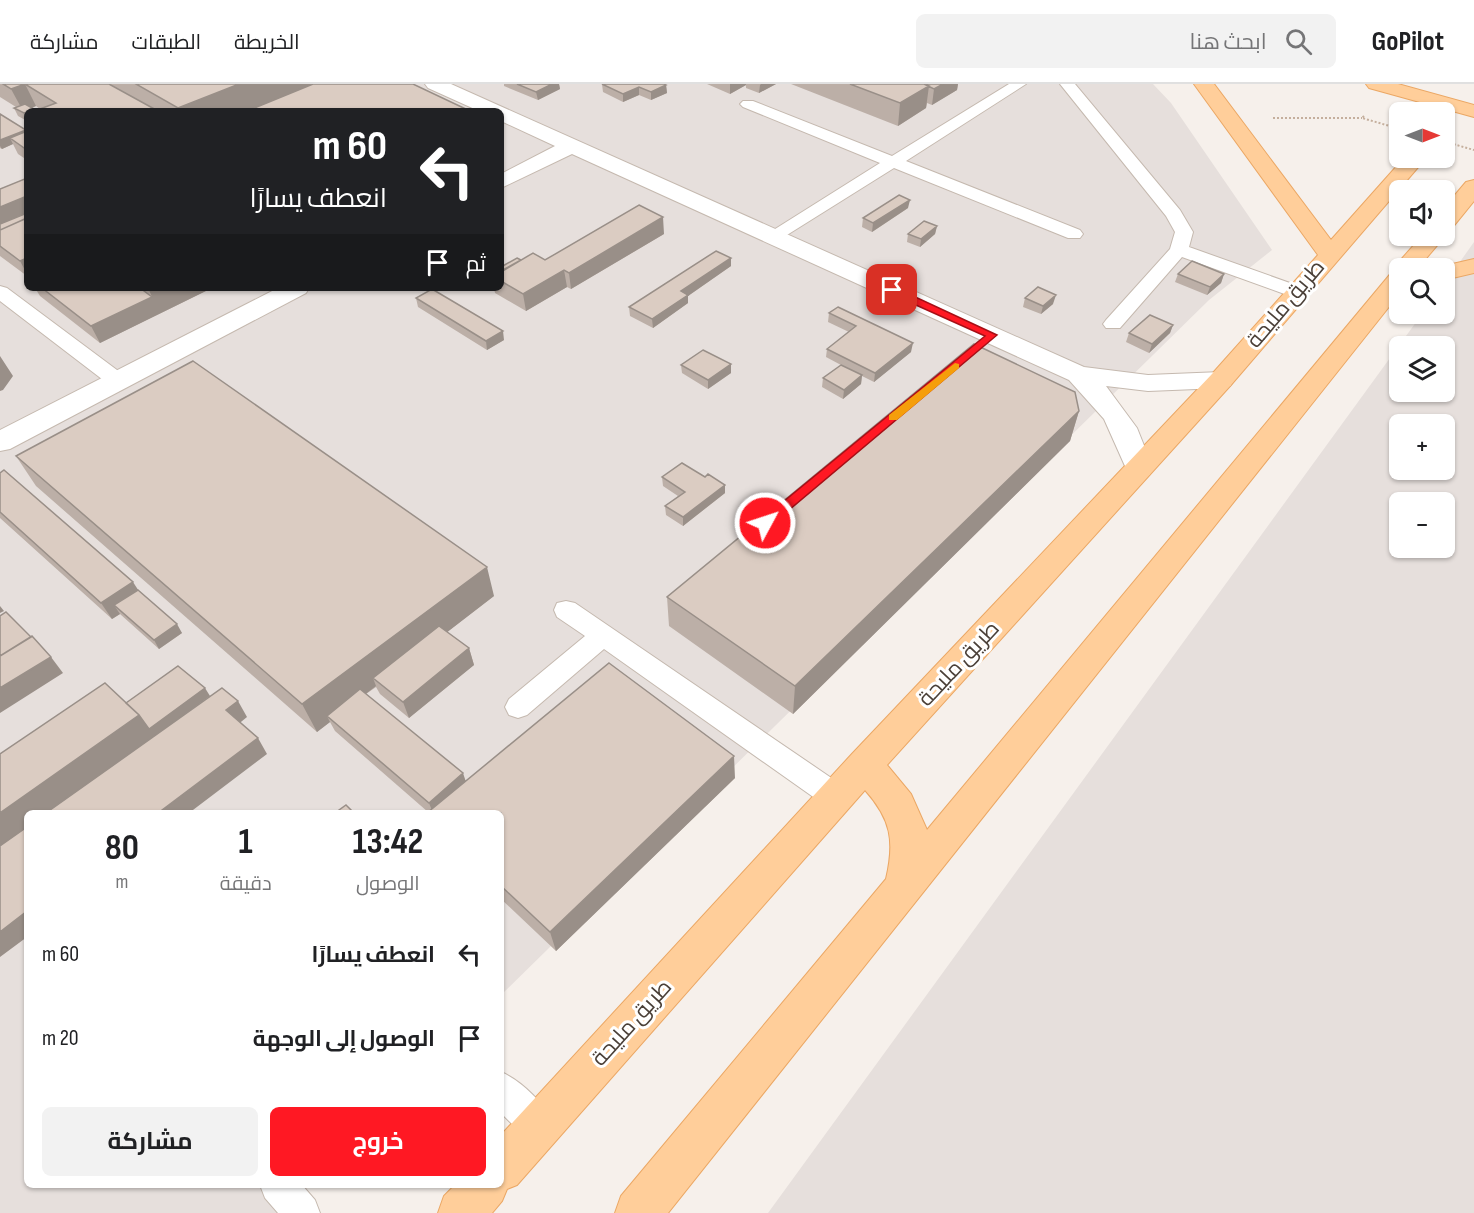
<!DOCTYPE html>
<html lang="ar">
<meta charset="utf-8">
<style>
:root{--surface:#fff;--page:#f2f2f2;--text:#202124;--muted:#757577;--line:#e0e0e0;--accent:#ff1823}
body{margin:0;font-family:"Sofia Sans Condensed",Cairo,sans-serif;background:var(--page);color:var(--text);direction:rtl;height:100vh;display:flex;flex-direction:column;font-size:22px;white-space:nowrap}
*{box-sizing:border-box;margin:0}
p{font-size:20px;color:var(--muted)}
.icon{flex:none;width:33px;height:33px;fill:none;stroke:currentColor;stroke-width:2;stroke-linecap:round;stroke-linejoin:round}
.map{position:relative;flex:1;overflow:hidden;direction:ltr}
.panel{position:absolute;left:24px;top:726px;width:480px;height:378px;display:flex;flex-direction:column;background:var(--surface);border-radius:9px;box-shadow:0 2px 4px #0004;direction:rtl}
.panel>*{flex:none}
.hud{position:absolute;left:24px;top:24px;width:480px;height:183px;border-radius:9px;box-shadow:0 2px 4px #0004;direction:rtl;background:#202124;color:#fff;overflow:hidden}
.needle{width:39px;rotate:90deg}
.fabs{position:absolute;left:1389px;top:18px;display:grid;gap:12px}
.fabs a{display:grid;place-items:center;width:66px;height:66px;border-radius:9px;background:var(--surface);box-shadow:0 2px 4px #0004;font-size:30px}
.pin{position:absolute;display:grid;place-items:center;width:51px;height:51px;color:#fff;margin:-26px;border-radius:12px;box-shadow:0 3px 9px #0006}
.me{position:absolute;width:66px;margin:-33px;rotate:50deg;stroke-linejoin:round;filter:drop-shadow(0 0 4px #0008)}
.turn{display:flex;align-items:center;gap:21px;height:126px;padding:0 18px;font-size:27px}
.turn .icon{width:78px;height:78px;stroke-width:2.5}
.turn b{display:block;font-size:42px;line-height:51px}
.then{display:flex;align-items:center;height:57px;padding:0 18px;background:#0003;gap:12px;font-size:22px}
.eta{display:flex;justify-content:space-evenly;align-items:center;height:102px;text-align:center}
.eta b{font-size:36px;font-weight:700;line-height:42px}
.action{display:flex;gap:12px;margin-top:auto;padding:12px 18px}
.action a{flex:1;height:69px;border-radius:9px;background:var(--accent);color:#fff;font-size:24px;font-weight:700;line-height:69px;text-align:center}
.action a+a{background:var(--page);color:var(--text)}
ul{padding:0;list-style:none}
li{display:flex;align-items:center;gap:18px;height:84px;padding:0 18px}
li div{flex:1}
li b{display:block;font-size:22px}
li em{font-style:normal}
header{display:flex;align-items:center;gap:36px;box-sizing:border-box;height:84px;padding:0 30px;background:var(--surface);border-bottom:2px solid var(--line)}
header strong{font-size:28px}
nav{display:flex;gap:33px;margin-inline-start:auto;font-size:21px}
.search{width:420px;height:54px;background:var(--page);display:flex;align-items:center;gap:15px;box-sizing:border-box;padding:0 21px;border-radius:9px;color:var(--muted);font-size:22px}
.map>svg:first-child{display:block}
</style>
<header>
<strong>GoPilot</strong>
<div class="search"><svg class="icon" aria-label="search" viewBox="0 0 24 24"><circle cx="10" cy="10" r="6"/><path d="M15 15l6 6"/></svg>ابحث هنا</div>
<nav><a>الخريطة</a><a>الطبقات</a><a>مشاركة</a></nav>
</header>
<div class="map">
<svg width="1474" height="1129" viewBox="0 0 1474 1129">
<rect width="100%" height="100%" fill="#f6f0eb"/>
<!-- industrial -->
<path fill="#e6dfdc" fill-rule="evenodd" d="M 0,0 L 1153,0 L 1171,19 L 1272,166 L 1209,216 L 501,911 L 501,729 L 27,729 L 27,1101 L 308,1101 L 279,1129 L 0,1129 ZM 27,27 L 501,27 L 501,204 L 27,204 Z
M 1474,158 L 1474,1129 L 768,1129 L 1422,230 L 1444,230 L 1445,199 ZM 1400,262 L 1444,262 L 1444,308 L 1400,308 ZM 1400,340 L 1444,340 L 1444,386 L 1400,386 ZM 1400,418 L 1444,418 L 1444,464 L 1400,464 Z"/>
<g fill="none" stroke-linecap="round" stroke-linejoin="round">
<defs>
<path id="lane" d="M 1009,0 L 1026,0 L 906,77 L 1080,146 L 1083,150 L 1080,154 L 1068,154 L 894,84 L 779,156 L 773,157 L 764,152 L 880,79 L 743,23 L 740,20 L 743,17 L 753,17 L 892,72 Z
M 1060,0 L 1075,0 L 1180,126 L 1193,148 L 1189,163 L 1304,204 L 1306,208 L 1304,212 L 1290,212 L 1182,173 L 1120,244 L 1106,244 L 1103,240 L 1106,236 L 1170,165 L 1175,148 L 1166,132 Z
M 0,202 L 7,204 L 125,292 L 128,297 L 125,302 L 111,302 L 0,217 Z
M 566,517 L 575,519 L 846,704 L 850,713 L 846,722 L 836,725 L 826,722 L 604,565 L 527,631 L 518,634 L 509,631 L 505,623 L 509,615 L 585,552 L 557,533 L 554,526 L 557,519 Z
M 501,988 C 522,997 547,1022 556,1043 L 551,1055 L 539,1060 L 527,1055 L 501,1029 Z
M 260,1101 L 302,1101 L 315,1116 L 320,1129 L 278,1129 L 265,1114 Z"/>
<path id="street" d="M 425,0 L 451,0 L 1084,283 L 1148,291 L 1221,288 L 1230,290 L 1234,296 L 1230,302 L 1221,304 L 1148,307 L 1106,302 L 1137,344 L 1153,384 L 1149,391 L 1139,394 L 1129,391 L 1104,335 L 1069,296 L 572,70 L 501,104 L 501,90 L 555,62 L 501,37 L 501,27 L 479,27 L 428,4 Z
M 278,204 L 309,204 L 306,209 L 10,365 L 0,367 L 0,346 Z"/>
<path id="primary" d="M 1194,0 L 1214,0 L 1331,156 L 1404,74 L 1426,74 L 1230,302 L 887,681 L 911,710 L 927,746 L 1392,188 L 1396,187 L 1394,184 L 1398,179 L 1422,152 L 1445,152 L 1418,184 L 1400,184 L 1400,209 L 668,1129 L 615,1129 L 621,1112 L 886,795 C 895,757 891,735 865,706 L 517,1101 L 507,1105 L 502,1117 L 492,1129 L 438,1129 L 444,1112 L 455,1101 L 501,1101 L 501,1051 L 851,671 L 1212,290 L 1318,171 Z
M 1366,0 L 1398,0 L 1474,21 L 1474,33 L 1369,4 Z
M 1474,96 L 1474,117 L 1452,144 L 1444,146 L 1444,124 L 1466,98 Z
M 1474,175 L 1474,189 L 1444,196 L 1444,184 L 1435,184 Z"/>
</defs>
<!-- lane casing -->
<use href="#lane" stroke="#c5b9af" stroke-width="2"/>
<!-- street casing -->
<use href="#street" stroke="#c5b9af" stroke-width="2"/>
<!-- primary casing -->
<use href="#primary" stroke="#eba764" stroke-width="2"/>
<!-- path -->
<path stroke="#c5af9d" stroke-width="2" stroke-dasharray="2 2" stroke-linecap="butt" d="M 1364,32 L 1362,34 L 1400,45
M 1273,34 L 1362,34
M 1446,58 L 1474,66"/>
<!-- lane -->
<use href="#lane" fill="#fff" fill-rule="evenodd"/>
<!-- street -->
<use href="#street" fill="#fff" fill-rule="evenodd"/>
<!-- primary -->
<use href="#primary" fill="#ffce9a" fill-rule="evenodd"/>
</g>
<!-- wall -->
<path fill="#bcafa7" d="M 0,0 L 413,0 L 470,27 L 37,27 L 37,26 L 40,25 L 36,22 L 32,24 L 35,27 L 27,27 L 27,37 L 18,32 L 14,24 L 16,23 L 0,13 Z
M 504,0 L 559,0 L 560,5 L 538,16 L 504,2 Z
M 602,0 L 666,1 L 667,9 L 651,16 L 639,11 L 623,18 L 603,8 Z
M 707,0 L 776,0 L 759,9 L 746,4 L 746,1 L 730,10 Z
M 791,0 L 958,0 L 957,6 L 932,21 L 927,19 L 926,24 L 898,42 Z
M 0,30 L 27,47 L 27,76 L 18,70 L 13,60 L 2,65 L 0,64 Z
M 27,94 L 27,192 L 0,172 L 0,105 Z
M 908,124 L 872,148 L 862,143 L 863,134 Z
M 937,142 L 935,150 L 920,163 L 907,158 L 908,150 Z
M 664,150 L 571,205 L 567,203 L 526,227 L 495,209 L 494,204 L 501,204 L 501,183 L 521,176 L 545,176 Z
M 731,174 L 731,182 L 688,212 L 688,219 L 653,244 L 630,232 L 629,223 Z
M 1178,190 L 1224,190 L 1221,199 L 1207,211 L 1175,198 Z
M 35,204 L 212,204 L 100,259 L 40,212 Z
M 416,214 L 504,256 L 487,266 L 418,223 Z
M 1025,214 L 1053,220 L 1041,230 L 1023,223 Z
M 829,229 L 911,268 L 874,298 L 862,292 L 861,300 L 843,315 L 822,303 L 823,294 L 841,281 L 826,273 L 827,265 L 849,248 L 828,238 Z
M 1173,241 L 1170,249 L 1149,269 L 1126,258 L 1129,249 Z
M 681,281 L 731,289 L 708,305 L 682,289 Z
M 1079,327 L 1070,357 L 793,630 L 669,542 L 667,513 Z
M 16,372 L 494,512 L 447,548 L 469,564 L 474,581 L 409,634 L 380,610 L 376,603 L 366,610 L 466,697 L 735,694 L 556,867 L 501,815 L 501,729 L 428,728 L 335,647 L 330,638 L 317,648 L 36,402 Z
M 0,389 L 138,506 L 182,549 L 159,565 L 120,530 L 112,535 L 0,434 Z
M 662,393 L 705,393 L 725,409 L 683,442 L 666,431 L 665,422 L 678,412 L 663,402 Z"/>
<!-- shaded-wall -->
<path fill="#998f88" d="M 25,0 L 36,22 L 23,27 L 11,5 Z
M 239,0 L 316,0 L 250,27 L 180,27 L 178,24 Z
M 552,0 L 559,0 L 560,5 L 538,16 L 536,8 Z
M 730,0 L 746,0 L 746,1 L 730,10 Z
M 761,0 L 776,0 L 759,9 L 760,1 Z
M 943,0 L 958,0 L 957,6 L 932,21 L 934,5 Z
M 666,1 L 667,9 L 651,16 L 651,8 Z
M 929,2 L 926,24 L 898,42 L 900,19 Z
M 639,3 L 639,11 L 623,18 L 623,10 Z
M 26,46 L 27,48 L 10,54 L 13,60 L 2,65 L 0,62 L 0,56 Z
M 27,112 L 27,132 L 0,143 L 0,123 Z
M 910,116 L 908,124 L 872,148 L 873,139 Z
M 663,133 L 664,150 L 571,205 L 569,189 Z
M 937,142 L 935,150 L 920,163 L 921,155 Z
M 27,174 L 27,190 L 20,177 Z
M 731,174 L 731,182 L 688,212 L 688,219 L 653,244 L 652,235 L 681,207 Z
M 564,186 L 567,203 L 526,227 L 523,210 Z
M 1224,190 L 1221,199 L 1207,211 L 1210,203 Z
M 152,204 L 212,204 L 100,259 L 91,242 L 152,213 L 149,206 Z
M 1056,211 L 1053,220 L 1041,230 L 1043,222 Z
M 1173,241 L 1170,249 L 1149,269 L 1152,260 Z
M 503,247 L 504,256 L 487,266 L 486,257 Z
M 913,259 L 911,268 L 874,298 L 875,289 Z
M 0,272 L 13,292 L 3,306 L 0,307 Z
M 731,280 L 731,289 L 708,305 L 708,296 Z
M 862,291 L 861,300 L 843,315 L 844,306 Z
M 1079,327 L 1070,357 L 793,630 L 795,602 Z
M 725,401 L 725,409 L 683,442 L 683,433 Z
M 487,483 L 494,512 L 380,600 L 373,594 L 376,602 L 332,636 L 327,632 L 330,638 L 317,648 L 302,620 Z
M 133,498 L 144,515 L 114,521 L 120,530 L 112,535 L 101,519 Z
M 0,522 L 4,527 L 0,529 Z
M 177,540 L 182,549 L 159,565 L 154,556 Z
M 469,564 L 474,581 L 409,634 L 403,618 Z
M 51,573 L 63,589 L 0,629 L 0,604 Z
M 205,604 L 210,612 L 50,729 L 27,729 L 27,746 L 0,765 L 0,729 L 139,631 Z
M 238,617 L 247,633 L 236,642 L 226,626 Z
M 258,654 L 267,670 L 189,729 L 158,729 Z
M 734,672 L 735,694 L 556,867 L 550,848 Z
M 463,689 L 468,704 L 433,729 L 429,719 Z
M 27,827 L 27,853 L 0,873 L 0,848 Z"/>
<!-- building -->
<path fill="#dbccc2" stroke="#998f88" stroke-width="1.5" d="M 3,0 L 109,0 L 158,27 L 38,27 L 37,26 L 56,19 L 25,0 L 11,5 Z
M 136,0 L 239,0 L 178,24 Z
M 313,0 L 413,0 L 470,27 L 247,27 Z
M 517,0 L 552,0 L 536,8 Z
M 602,0 L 664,0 L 666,1 L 651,8 L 639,3 L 623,10 Z
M 850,0 L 924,0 L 929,2 L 900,19 Z
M 924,0 L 943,0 L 934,5 Z
M 25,20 L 34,25 L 27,27 L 27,28 L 24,29 L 14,24 Z
M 0,30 L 26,46 L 0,56 Z
M 27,47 L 27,66 L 10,54 Z
M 27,94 L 27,112 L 0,123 L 0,105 Z
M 899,111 L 910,116 L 873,139 L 863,134 Z
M 639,121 L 663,133 L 569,189 L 564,186 L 523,210 L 501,197 L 501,188 L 533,169 L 545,176 Z
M 27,129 L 27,134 L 0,146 L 0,140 Z
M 27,134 L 27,174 L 20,177 L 0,162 L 0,146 Z
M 924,137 L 937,142 L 921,155 L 908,150 Z
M 716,167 L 731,174 L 681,207 L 688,211 L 652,235 L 629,223 Z
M 517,174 L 521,176 L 501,187 L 501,183 Z
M 1192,177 L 1224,190 L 1210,203 L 1178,190 Z
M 1038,203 L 1056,211 L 1043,222 L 1025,214 Z
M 42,204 L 140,204 L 152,213 L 91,242 Z
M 432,205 L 503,247 L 486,257 L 416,214 Z
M 838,223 L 913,259 L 875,289 L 827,265 L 856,242 L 829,229 Z
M 1150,231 L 1173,241 L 1152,260 L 1129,249 Z
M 974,260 L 1075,308 L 1079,327 L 795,602 L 667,513 Z
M 703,266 L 731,280 L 708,296 L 681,281 Z
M 193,277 L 487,483 L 302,620 L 16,372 Z
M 841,281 L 862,291 L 844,306 L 823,294 Z
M 682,379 L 705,393 L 708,390 L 725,401 L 683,433 L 665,422 L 685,408 L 662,393 Z
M 4,386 L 133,498 L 101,519 L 0,428 L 0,389 Z
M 138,506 L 177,540 L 154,556 L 114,521 Z
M 6,528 L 31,553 L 0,572 L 0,532 Z
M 439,542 L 469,564 L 403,618 L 373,594 Z
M 32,552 L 51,573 L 0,604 L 0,572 Z
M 609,579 L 734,672 L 550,848 L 501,802 L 501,729 L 427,729 Z
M 178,582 L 205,604 L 149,645 L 139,631 L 126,619 Z
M 105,599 L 139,631 L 0,729 L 0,670 Z
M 222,604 L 238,617 L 226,626 L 258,654 L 158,729 L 46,729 Z
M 360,605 L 463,689 L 429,719 L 327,632 Z
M 346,721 L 354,729 L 335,729 Z
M 27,743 L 27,827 L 0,848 L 0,762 Z"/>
<!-- route -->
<path fill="#ff1823" stroke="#a61017" stroke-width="1.5" d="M 889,204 L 896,204 L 997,251 L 770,442 L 761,442 L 761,436 L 985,252 L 889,209 Z"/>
<!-- slow -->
<path fill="#f59e0b" d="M 955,279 L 959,280 L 959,284 L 897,336 L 889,336 L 889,331 Z"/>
<g text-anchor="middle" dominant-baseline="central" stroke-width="6" stroke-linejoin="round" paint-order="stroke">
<!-- street labels -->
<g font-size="22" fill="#4b4038" stroke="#fff">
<text transform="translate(1286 220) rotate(-50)">طريق مليحة</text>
<text transform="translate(959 580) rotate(-47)">طريق مليحة</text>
<text transform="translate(632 939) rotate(-48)">طريق مليحة</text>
</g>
</g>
</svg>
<div class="fabs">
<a><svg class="needle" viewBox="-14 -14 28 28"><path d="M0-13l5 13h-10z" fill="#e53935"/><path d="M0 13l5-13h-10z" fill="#757577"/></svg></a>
<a><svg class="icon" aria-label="sound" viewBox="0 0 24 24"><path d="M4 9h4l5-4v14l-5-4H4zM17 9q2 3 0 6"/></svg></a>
<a><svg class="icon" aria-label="search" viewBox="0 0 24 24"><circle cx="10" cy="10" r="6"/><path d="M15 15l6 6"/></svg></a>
<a><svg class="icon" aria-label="layers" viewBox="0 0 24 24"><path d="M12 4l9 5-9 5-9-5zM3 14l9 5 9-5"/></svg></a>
<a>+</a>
<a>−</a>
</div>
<div class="pin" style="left:892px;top:206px;background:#d93025"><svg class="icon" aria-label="arrive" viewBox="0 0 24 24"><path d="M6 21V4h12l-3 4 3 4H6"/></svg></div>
<svg class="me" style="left:765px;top:439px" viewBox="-20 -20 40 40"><circle r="17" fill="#ff1823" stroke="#fff" stroke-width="3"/><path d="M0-11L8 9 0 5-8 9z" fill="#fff"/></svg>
<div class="hud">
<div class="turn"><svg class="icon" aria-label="left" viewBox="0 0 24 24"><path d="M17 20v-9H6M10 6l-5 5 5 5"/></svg><div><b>60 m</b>انعطف يسارًا</div></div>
<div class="then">ثم<svg class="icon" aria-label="arrive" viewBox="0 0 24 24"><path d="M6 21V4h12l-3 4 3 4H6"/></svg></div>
</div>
<section class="panel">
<div class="eta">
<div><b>13:42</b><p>الوصول</p></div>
<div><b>1</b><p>دقيقة</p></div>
<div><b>80</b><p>m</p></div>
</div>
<ul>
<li><svg class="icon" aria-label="left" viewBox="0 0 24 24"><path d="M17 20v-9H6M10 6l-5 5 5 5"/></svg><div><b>انعطف يسارًا</b></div><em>60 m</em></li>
<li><svg class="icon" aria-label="arrive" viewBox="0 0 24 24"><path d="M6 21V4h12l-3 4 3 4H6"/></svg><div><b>الوصول إلى الوجهة</b></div><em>20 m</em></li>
</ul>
<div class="action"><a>خروج</a><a>مشاركة</a></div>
</section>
</div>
